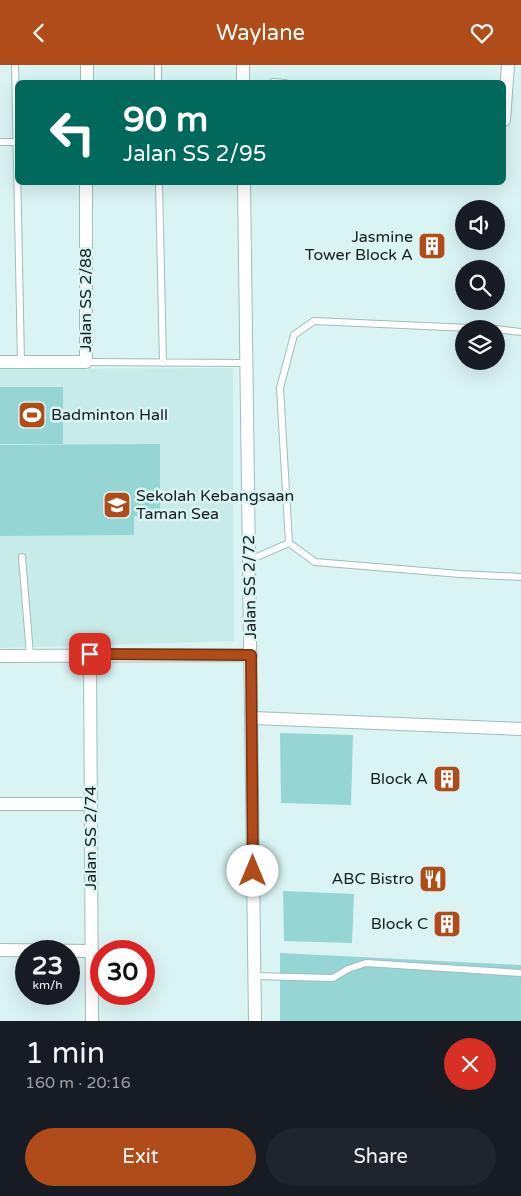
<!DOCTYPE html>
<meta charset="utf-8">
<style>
:root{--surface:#171b24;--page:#20242c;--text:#f1f3f6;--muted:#9ea1a6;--accent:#b04c1a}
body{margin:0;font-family:"Varela Round",sans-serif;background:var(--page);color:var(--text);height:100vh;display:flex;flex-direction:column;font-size:19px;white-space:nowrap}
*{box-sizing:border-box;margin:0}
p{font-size:16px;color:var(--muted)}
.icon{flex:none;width:28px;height:28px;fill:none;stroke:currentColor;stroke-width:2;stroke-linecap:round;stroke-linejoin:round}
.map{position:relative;height:956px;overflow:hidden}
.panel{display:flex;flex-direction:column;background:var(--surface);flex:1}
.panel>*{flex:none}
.hud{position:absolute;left:15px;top:15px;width:491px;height:105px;border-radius:8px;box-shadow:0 5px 20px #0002;background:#00695c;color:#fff;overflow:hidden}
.fabs{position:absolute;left:455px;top:135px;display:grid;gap:10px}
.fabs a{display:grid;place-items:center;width:50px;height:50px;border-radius:50%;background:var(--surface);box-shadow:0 5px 20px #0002;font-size:25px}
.speed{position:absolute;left:15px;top:875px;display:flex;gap:10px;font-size:25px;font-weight:700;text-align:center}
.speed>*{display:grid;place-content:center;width:65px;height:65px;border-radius:50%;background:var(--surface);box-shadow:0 5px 20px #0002;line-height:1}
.speed small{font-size:12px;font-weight:400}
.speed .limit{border:8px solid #d22;background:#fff;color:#111}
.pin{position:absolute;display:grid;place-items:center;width:42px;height:42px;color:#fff;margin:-21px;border-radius:10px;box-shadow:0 2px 8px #0006}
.me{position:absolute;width:55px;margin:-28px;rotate:0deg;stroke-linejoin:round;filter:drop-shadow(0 0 4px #0008)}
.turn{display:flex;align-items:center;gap:18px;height:105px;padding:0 25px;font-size:22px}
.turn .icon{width:65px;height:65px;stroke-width:2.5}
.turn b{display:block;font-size:35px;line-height:42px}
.round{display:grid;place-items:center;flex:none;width:52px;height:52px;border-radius:26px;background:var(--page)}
.summary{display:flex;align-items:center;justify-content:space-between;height:85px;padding:0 25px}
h1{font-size:30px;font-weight:600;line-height:38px}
.primary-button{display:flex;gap:10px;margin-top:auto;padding:10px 25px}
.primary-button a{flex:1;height:58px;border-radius:30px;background:var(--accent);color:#fff;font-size:20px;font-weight:600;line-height:58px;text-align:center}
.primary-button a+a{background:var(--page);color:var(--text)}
header{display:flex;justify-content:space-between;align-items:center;height:65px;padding:0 25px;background:var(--accent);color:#fff;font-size:22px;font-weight:600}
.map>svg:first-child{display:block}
</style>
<header><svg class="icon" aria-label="back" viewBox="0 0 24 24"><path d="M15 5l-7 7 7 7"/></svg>Waylane<svg class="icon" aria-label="heart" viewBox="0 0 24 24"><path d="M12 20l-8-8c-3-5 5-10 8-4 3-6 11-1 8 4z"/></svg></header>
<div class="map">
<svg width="521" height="956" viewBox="0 0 521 956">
<rect width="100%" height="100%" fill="#daf4f3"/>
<!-- built -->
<path fill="#c6ebe9" d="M 233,303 L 234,576 L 0,583 L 0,304 Z"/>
<!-- green -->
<path fill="#95d5d3" d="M 0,322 L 63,322 L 63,379 L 0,379 Z
M 160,379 L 160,451 L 134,451 L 134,470 L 0,471 L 0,380 Z
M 280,668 L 353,670 L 351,740 L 281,738 Z
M 283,826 L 354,829 L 352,878 L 284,876 Z
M 280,888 L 521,900 L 521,956 L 280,956 Z"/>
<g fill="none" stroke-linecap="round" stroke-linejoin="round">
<defs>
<path id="service" d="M 15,0 L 21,297
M 158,0 L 158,18
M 273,17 L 285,18
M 0,77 L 18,77
M 159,118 L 163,298
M 491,264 L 314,256 L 294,270 L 280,323 L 289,478 L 315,497 L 460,509 L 521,512
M 496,264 L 521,267
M 86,297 L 247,298
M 22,492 L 30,590
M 250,495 L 289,478
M 254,911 L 333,913 L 348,904 L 366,898 L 521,908"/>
<path id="minor" d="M 243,0 L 243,18
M 87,18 L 87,0
M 504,55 L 508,0
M 244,118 L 255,956
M 0,297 L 86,297 L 86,118
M 90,589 L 92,956
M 0,591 L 251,590
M 252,653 L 521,664
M 0,739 L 91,739
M 0,885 L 91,886"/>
</defs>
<!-- service casing -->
<use href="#service" stroke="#a3bcbb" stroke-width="8"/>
<!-- minor casing -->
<use href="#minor" stroke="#a3bcbb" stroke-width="14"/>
<!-- service -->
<use href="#service" stroke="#fff" stroke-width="6"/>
<!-- minor -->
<use href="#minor" stroke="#fff" stroke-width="12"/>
</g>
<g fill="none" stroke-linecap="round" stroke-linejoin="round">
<defs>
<path id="route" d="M 90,589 L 251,590 L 253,806"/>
</defs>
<!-- route casing -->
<use href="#route" stroke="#723111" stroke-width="12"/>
<!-- route -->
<use href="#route" stroke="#b04c1a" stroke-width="9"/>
</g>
<!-- icons -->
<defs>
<symbol id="building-square" viewBox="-11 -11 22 22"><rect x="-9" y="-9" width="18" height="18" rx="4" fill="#b04c1a" stroke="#daf4f3"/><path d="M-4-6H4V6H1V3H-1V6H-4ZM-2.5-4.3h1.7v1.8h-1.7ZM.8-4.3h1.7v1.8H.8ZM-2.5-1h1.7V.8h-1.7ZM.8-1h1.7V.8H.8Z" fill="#fff"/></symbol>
<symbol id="stadium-square" viewBox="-11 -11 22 22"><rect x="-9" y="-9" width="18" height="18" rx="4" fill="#b04c1a" stroke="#daf4f3"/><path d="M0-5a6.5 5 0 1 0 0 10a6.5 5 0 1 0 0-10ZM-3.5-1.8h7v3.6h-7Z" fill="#fff"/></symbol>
<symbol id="school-square" viewBox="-11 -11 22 22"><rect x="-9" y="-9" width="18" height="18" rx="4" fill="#b04c1a" stroke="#daf4f3"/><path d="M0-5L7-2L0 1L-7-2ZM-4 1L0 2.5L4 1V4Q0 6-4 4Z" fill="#fff"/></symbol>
<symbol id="restaurant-square" viewBox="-11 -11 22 22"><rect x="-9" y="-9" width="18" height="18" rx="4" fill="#b04c1a" stroke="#daf4f3"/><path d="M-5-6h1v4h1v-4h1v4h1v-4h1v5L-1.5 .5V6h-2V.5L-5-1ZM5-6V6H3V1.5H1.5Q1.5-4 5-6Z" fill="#fff"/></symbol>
</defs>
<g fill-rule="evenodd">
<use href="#building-square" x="416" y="165" width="32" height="32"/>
<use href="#stadium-square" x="16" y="334" width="32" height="32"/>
<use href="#school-square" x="101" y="424" width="32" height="32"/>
<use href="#building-square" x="431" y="698" width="32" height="32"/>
<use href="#restaurant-square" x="417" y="798" width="32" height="32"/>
<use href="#building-square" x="431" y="843" width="32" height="32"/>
</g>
<g text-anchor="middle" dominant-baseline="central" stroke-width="5" stroke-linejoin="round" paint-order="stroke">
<!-- poi labels -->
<g font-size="16" fill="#141e1d" stroke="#daf4f3" text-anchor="end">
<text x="413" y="172">Jasmine<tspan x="413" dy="18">Tower Block A</tspan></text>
<text x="51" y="350" text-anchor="start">Badminton Hall</text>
<text x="136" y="431" text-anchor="start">Sekolah Kebangsaan<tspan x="136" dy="18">Taman Sea</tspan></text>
<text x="428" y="714">Block A</text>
<text x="414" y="814">ABC Bistro</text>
<text x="428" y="859">Block C</text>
</g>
<!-- street labels -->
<g font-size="16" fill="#141e1d" stroke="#daf4f3">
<text transform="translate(86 235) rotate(-90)">Jalan SS 2/88</text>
<text transform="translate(250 522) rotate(-91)">Jalan SS 2/72</text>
<text transform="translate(91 773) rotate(-90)">Jalan SS 2/74</text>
</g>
</g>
</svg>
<div class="fabs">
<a><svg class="icon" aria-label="sound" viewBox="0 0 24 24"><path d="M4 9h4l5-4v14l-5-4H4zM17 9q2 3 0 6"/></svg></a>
<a><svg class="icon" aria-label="search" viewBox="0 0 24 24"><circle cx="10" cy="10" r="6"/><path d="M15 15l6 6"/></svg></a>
<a><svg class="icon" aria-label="layers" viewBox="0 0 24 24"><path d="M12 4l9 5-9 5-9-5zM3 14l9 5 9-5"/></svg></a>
</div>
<div class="speed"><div>23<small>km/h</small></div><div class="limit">30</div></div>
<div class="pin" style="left:90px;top:589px;background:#d93025"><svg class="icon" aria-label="arrive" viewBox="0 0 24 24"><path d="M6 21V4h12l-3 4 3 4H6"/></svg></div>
<svg class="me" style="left:253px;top:806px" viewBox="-20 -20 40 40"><circle r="19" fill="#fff"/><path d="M0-13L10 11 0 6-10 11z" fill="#b04c1a"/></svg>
<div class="hud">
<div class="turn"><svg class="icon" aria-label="left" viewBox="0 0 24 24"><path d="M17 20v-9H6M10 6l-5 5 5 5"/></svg><div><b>90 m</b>Jalan SS 2/95</div></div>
</div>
</div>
<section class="panel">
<div class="summary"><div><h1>1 min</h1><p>160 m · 20:16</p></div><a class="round" style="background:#d93025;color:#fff"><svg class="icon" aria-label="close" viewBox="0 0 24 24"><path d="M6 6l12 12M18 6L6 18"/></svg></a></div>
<div class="primary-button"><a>Exit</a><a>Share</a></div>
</section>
